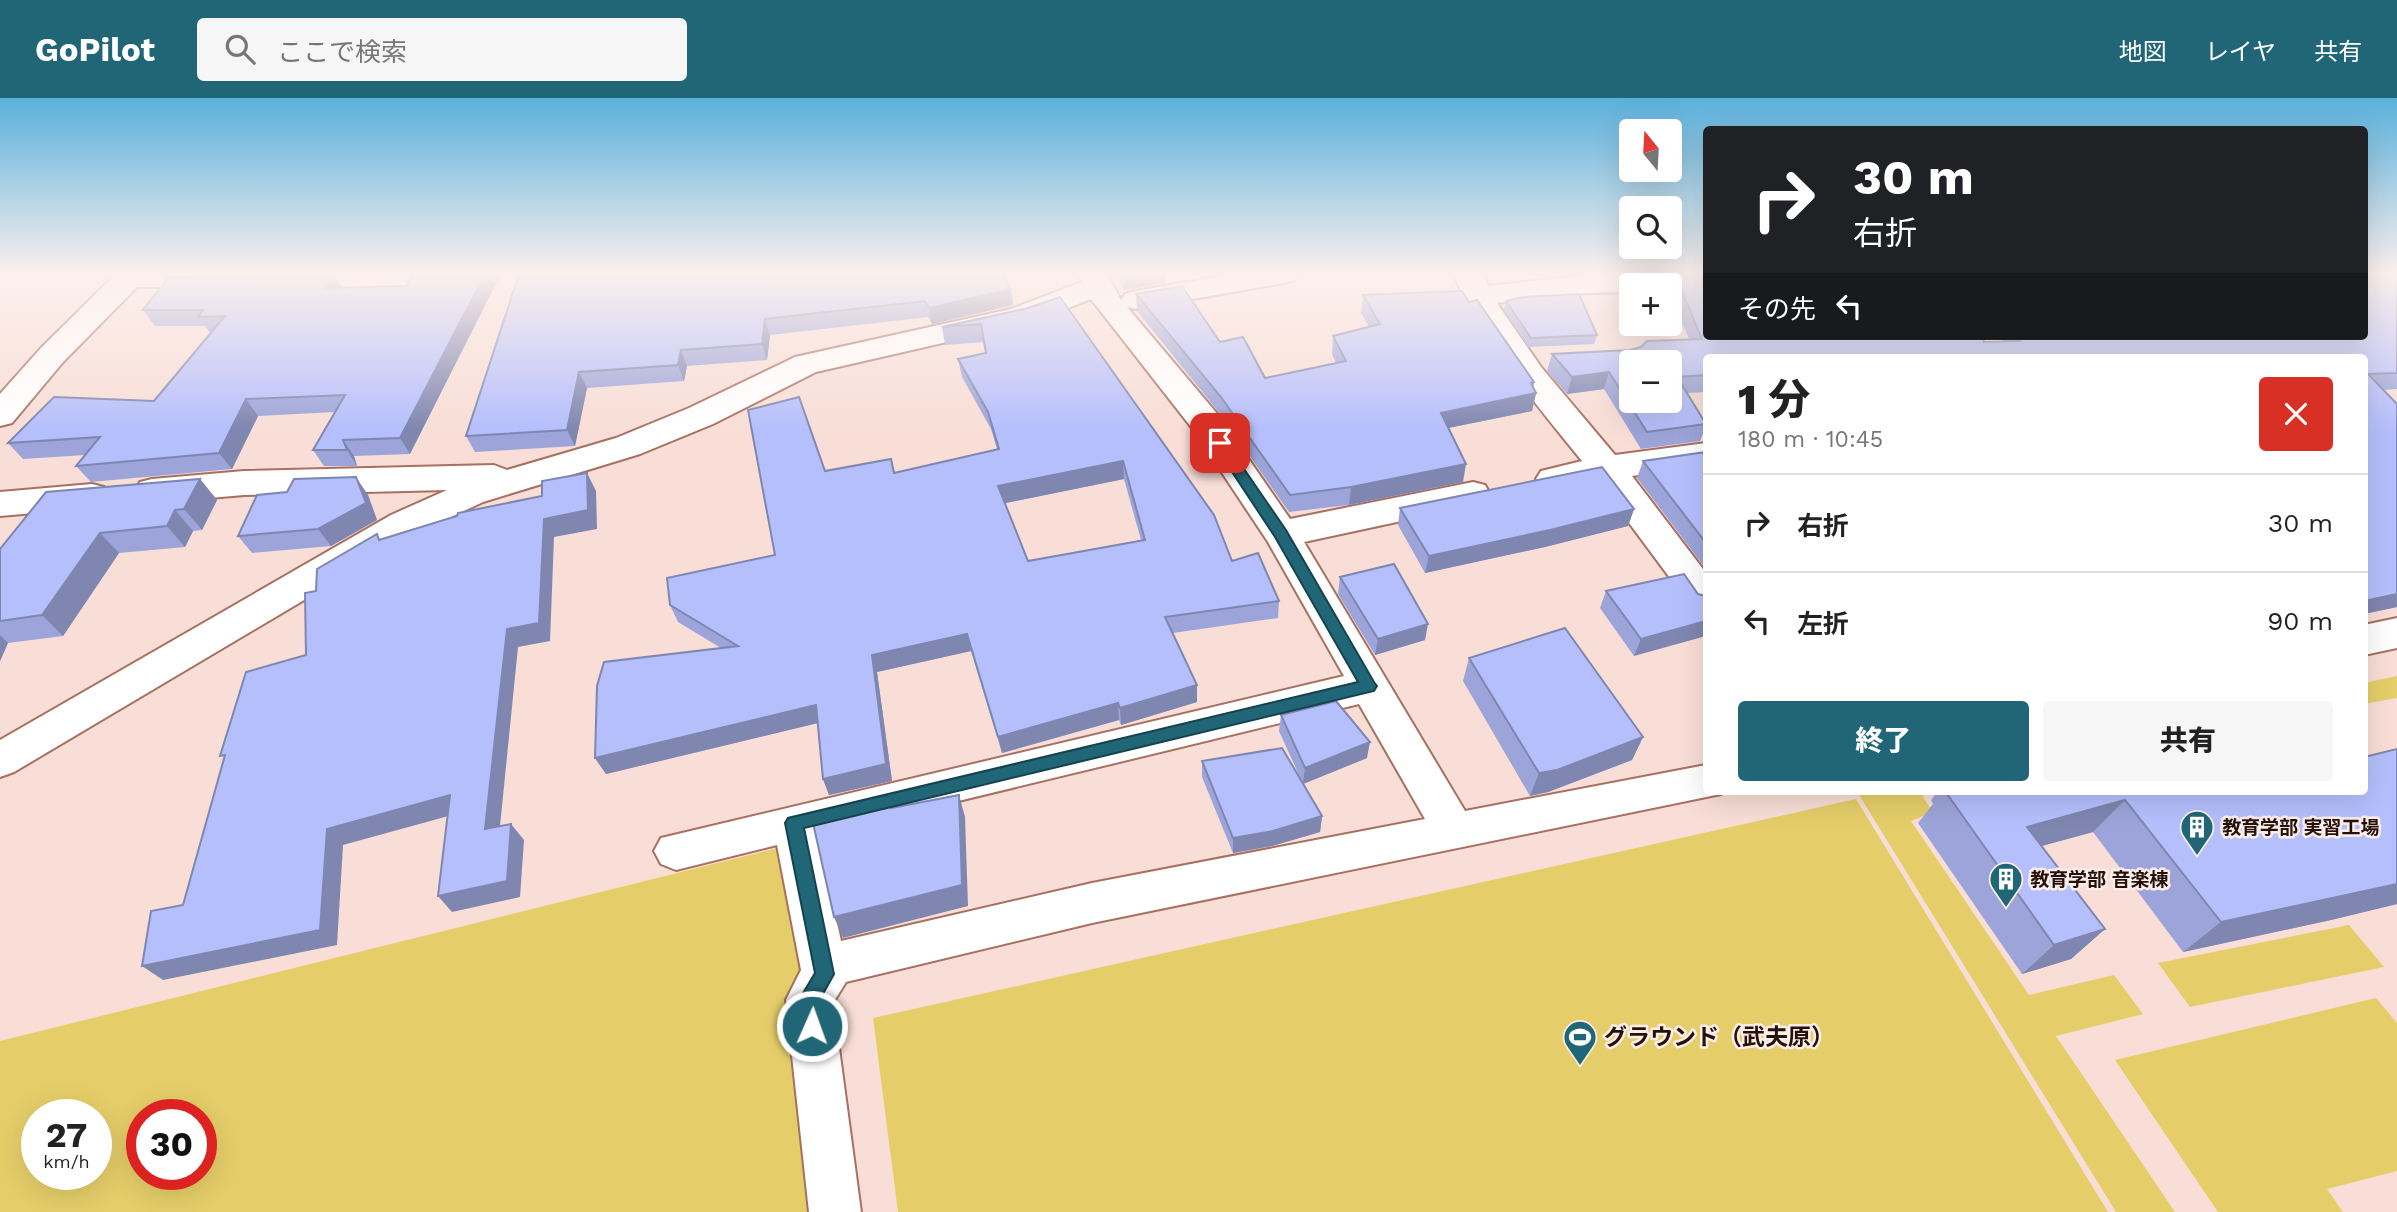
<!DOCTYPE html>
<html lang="ja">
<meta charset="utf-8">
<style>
:root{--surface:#fff;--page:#f6f6f6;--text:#222;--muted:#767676;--line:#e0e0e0;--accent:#216676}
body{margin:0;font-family:"Work Sans","Noto Sans JP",sans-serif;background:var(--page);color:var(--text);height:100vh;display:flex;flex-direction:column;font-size:26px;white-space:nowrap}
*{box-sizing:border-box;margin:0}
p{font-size:23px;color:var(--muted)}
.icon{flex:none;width:38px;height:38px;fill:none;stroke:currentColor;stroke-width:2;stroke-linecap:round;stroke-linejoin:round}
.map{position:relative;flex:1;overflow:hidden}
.panel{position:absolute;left:1703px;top:256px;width:665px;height:441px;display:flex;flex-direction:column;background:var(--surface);border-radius:7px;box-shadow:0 7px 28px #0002}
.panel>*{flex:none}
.banner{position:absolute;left:1703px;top:28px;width:665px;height:214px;border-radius:7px;box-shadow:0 7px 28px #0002;background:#202124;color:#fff;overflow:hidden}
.needle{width:46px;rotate:342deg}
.buttons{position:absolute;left:1619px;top:21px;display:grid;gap:14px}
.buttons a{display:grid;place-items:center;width:63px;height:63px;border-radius:7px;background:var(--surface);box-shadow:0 7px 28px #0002;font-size:35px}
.speed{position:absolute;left:21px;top:1001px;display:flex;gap:14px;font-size:35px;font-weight:700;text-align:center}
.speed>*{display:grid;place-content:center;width:91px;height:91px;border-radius:50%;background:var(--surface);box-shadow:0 7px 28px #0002;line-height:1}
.speed small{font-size:18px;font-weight:400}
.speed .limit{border:10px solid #d22;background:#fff;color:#111}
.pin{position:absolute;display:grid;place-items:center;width:60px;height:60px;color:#fff;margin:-30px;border-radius:14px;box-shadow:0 4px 10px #0006}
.me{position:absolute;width:77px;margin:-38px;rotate:2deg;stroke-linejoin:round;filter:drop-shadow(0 0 5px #0008)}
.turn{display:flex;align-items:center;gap:24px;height:147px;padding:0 35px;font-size:32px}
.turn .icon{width:91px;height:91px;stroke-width:2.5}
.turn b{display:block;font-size:49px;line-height:60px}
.then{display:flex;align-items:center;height:66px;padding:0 35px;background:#0003;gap:14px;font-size:26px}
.round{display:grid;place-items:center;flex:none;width:74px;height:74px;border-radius:7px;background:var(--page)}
.summary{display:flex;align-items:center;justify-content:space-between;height:119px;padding:0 35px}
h1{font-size:42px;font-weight:800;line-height:52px}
.cta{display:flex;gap:14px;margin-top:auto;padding:14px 35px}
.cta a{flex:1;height:80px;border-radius:7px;background:var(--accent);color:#fff;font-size:28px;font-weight:800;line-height:80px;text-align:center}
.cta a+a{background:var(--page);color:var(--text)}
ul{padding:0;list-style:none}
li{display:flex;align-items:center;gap:21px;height:98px;padding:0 35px;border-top:2px solid var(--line)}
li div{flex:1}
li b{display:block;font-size:26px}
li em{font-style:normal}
header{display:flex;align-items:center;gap:42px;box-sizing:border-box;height:98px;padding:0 35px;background:var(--accent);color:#fff}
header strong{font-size:33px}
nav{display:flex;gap:38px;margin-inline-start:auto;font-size:24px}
.search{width:490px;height:63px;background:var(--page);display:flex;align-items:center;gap:18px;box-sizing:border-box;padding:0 24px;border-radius:7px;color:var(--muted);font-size:26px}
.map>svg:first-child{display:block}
</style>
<header>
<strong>GoPilot</strong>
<div class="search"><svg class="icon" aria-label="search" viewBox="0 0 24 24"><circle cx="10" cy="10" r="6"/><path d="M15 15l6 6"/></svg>ここで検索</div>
<nav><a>地図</a><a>レイヤ</a><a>共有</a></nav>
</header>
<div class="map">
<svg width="2397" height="1114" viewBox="0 0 2397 1114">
<rect width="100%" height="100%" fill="#f8ded6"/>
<!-- green -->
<path fill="#e5ce69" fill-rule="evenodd" d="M 2397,578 L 2397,600 L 2364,606 L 2364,585 Z
M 1877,693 L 1945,693 L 1922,698 L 1933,714 L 1911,723 L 2029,897 L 2114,877 L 2143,916 L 2056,938 L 2175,1114 L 2116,1114 L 1859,697 Z
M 1856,701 L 2108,1114 L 898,1114 L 873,920 Z
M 790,747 L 835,1114 L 0,1114 L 0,943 ZM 37,1017 L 96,1017 L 96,1076 L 37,1076 ZM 142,1017 L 201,1017 L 201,1076 L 142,1076 Z
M 2349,827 L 2384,869 L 2190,909 L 2158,865 Z
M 2376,900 L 2397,925 L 2397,1073 L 2327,1091 L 2343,1114 L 2218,1114 L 2115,962 Z"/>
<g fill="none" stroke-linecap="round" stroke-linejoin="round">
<defs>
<path id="minor" d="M 116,176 L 234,176 L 237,180 L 232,186 L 222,189 L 137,189 L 63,264 L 12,325 L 0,328 L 0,296 L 41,250 Z
M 275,176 L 474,176 L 478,181 L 473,187 L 463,190 L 286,190 L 276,187 L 271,181 Z
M 1077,176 L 1107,176 L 1121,202 L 1125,196 L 1136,193 L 1233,176 L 1299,176 L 1294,182 L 1284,185 L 1136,211 L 1127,209 L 1219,318 L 1290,421 L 1473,384 L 1485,387 L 1490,396 L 1485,405 L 1304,444 L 1465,713 L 1706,667 L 1706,693 L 1722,693 L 1721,696 L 1092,825 L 846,884 L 833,905 L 861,1114 L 809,1114 L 786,902 L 801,872 L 777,747 L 676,772 L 661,766 L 654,753 L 661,740 L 1344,578 L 1268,444 L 1195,334 L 1091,201 L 1030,225 L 816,274 L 713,326 L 640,356 L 483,404 L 417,435 L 14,674 L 0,679 L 0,642 L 391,417 L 447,392 L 244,397 L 152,405 L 140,402 L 135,393 L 140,384 L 152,381 L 244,373 L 494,367 L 507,372 L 616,340 L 689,310 L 795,259 L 1011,211 L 1082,184 ZM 1359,606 L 1425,721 L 1092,785 L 841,843 L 818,737 Z
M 1453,176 L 1483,176 L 1488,188 L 1586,177 L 1706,176 L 1706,193 L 1670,193 L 1670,187 L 1631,187 L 1631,194 L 1586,195 L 1497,205 L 1541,269 L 1615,357 L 1706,345 L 1706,367 L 1632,378 L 1706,475 L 1706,515 L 1693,511 L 1598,383 L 1553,393 L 1541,389 L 1536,381 L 1541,373 L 1582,363 C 1534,304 1485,245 1453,176 Z
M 1972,238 L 2002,238 L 2008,259 L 1976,259 Z
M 92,386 L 104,389 L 109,398 L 104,407 L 92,410 L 0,418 L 0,394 Z
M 2397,520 L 2397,550 L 2364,557 L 2364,527 Z"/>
</defs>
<!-- minor casing -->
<use href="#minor" stroke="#a87060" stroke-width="4"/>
<!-- minor -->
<use href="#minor" fill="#fff" fill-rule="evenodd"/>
</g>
<!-- wall -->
<path fill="#9ca4d9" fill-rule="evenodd" d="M 334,176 L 410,356 L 354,358 L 357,368 L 324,368 L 313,352 L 335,314 L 258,318 L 232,371 L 91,384 L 76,368 L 85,357 L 23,361 L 8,345 L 154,303 L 211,235 L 210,235 L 205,228 L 155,228 L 143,212 Z
M 519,176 L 802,176 L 801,179 L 1013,207 L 932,226 L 928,219 L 770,237 L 767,262 L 687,268 L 684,283 L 587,290 L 575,348 L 475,354 L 466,338 Z
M 1115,176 L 1166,176 L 1166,185 L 1124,192 Z
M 2364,176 L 2397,177 L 2397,291 L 2383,292 L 2397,509 L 2364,516 L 2364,259 L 1706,259 L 1706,294 L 1687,295 L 1706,325 L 1706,328 L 1700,343 L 1641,351 L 1604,291 L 1567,296 L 1547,273 L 1552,256 L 1630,252 L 1689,241 L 1670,196 L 1676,179 L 1984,244 L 2006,244 L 2004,238 L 2364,238 Z
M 1136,196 L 1220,244 L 1265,280 L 1336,265 L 1332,256 L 1333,238 L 1369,229 L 1361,215 L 1363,197 L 1469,204 L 1534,284 L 1533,289 L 1536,295 L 1532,313 L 1448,330 L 1463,384 L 1349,407 L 1289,414 L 1221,317 L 1137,213 Z
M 1506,203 L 1597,237 L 1594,246 L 1528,249 L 1504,212 Z
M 1028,210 L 1232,463 L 1279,503 L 1278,520 L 1173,535 L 1197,587 L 1197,604 L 1121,627 L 1119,622 L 1002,655 L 971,553 L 877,574 L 892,683 L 829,697 L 823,681 L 818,625 L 606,676 L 595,660 L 721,550 L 678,524 L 670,507 L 775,457 L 825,373 L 891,361 L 895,375 L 997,351 L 991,331 L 962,279 L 958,261 L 986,255 L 984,244 L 945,247 L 942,229 ZM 1124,381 L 1141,442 L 1028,463 L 1005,405 Z
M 1706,354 L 1706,471 L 1637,380 L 1643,363 Z
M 200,381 L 217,402 L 202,432 L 193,433 L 185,449 L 119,455 L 63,538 L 8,545 L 0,563 L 0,451 Z
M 368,397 L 377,422 L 331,448 L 252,455 L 238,438 Z
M 1400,410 L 1634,411 L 1628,428 L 1545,449 L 1425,475 L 1398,427 Z
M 1340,479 L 1425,542 L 1375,557 L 1338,496 Z
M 1606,493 L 1698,496 L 1634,558 L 1600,510 Z
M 1469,560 L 1643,639 L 1632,662 L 1548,694 L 1530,698 L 1463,583 Z
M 1281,617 L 1367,660 L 1303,686 L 1279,633 Z
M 2397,651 L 2397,806 L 2331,822 L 2183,854 L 2093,734 L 2042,748 L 2105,831 L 2071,861 L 2022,876 L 1918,725 L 1933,706 L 1931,702 L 1938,693 L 2364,693 Z
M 1202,663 L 1322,718 L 1320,734 L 1272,748 L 1233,755 L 1202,679 Z"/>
<!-- shaded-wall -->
<path fill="#7f86b0" d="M 334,176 L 344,192 L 325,190 Z
M 485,176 L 501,176 L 410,356 L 400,340 Z
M 793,176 L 802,176 L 797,197 L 792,181 Z
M 1123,176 L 1166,176 L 1166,185 L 1124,192 Z
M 1011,191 L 1013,207 L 932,226 L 929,210 Z
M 765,221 L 770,237 L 767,262 L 762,246 Z
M 681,252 L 687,268 L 684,283 L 678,267 Z
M 579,274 L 587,290 L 575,348 L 567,332 Z
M 1609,274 L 1604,291 L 1567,296 L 1572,279 Z
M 1534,284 L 1531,296 L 1536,295 L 1532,313 L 1438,332 L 1441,315 Z
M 246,301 L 258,318 L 232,371 L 219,355 Z
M 343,342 L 354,358 L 357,368 L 347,352 Z
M 1123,363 L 1124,381 L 1001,406 L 998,388 Z
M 1466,366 L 1463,384 L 1349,407 L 1351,389 Z
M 587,375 L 596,393 L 597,431 L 554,439 L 550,543 L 518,549 L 498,748 L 485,731 L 507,531 L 544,421 Z
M 356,379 L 368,397 L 377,422 L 331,448 L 318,431 Z
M 200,381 L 217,402 L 202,432 L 184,411 Z
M 1634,411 L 1628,428 L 1545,449 L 1425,475 L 1429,458 Z
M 175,412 L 193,433 L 185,449 L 167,428 Z
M 100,435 L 119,455 L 63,538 L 42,517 Z
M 2397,496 L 2397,509 L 2364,516 L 2364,503 Z
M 1706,523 L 1706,538 L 1634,558 L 1641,541 Z
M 1428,526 L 1425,542 L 1375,557 L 1378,541 Z
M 967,536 L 971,553 L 877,574 L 892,683 L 829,697 L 823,681 L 872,557 Z
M 0,537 L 8,545 L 0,563 Z
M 1197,587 L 1197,604 L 1121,627 L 1120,610 Z
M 1118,605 L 1119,622 L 1002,655 L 998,639 Z
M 816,607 L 822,624 L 606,676 L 595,660 Z
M 1643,639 L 1632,662 L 1548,694 L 1530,698 L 1539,675 Z
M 1370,644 L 1367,660 L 1303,686 L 1305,670 Z
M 450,697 L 463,714 L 343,747 L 337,847 L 163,882 L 142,868 L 327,731 Z
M 959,697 L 965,719 L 968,808 L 843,840 L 834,819 Z
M 2125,702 L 2093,734 L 1997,760 L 2027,729 Z
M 1322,718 L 1320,734 L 1272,748 L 1233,755 L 1233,740 Z
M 511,726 L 524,742 L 520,799 L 452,814 L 438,798 Z
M 2397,786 L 2397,806 L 2331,822 L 2183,854 L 2221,824 Z
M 2105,831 L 2071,861 L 2022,876 L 2054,847 Z"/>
<!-- building -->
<path fill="#b5bffc" stroke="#7f86b0" stroke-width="2" fill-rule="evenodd" d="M 199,176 L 334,176 L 325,190 L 406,188 L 413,177 L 485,176 L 400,340 L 343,342 L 347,352 L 313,352 L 345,297 L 246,301 L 219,355 L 76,368 L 100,339 L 8,345 L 54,299 L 154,303 L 225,218 L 198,219 L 203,212 L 143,212 L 169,179 L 197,179 Z
M 519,176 L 793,176 L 792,181 L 821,176 L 1002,176 L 1011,191 L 929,210 L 925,203 L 765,221 L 762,246 L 681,252 L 678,267 L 579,274 L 567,332 L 466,338 Z
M 2364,176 L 2397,177 L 2397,275 L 2368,276 L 2397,306 L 2397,496 L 2364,503 L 2364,259 L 1706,259 L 1706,277 L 1677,279 L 1706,326 L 1647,334 L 1609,274 L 1572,279 L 1552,256 L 1630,252 L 1641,249 L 1647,243 L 1702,241 L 1676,179 L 1706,178 L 1706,238 L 1983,238 L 1984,244 L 2020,243 L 2019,238 L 2364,238 L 2364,201 L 2367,201 L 2364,197 ZM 1631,264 L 1670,264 L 1670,303 L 1631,303 Z
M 1182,188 L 1220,244 L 1243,239 L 1265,280 L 1346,263 L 1333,238 L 1380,226 L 1363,197 L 1462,193 L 1469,204 L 1477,202 L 1534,284 L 1531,285 L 1536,295 L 1441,315 L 1466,366 L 1351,389 L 1290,397 L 1221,299 L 1136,196 Z
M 1579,196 L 1597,237 L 1531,240 L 1506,203 L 1523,199 Z
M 1060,199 L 1214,417 L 1232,463 L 1258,455 L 1279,503 L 1165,519 L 1197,587 L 1120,610 L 1118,605 L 998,639 L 967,536 L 872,557 L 886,666 L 823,681 L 816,607 L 595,660 L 597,588 L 604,564 L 738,548 L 670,507 L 667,480 L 775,457 L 748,312 L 799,299 L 825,373 L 891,361 L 894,375 L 999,351 L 988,314 L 958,261 L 986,255 L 981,226 L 942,229 L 1028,210 ZM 1123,363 L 1145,442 L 1028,463 L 998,388 Z
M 1706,354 L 1706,445 L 1643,363 Z
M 1602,369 L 1634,411 L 1550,432 L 1429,458 L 1400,410 Z
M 587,375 L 588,412 L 544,421 L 539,525 L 507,531 L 485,731 L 511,726 L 507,783 L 438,798 L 450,697 L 327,731 L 320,832 L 142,868 L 151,813 L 183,807 L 225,657 L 220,658 L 246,574 L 306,557 L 305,495 L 316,493 L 317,471 L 377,436 L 379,442 L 457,418 L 458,415 L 542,398 L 542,383 Z
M 356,379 L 366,405 L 318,431 L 238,438 L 257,397 L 287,394 L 294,381 Z
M 200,381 L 184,411 L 175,412 L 167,428 L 100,435 L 42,517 L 0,523 L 0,451 L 46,394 Z
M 1394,466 L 1428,526 L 1378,541 L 1340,479 Z
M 1684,476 L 1698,496 L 1706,498 L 1706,523 L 1641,541 L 1606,493 Z
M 1565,530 L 1643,639 L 1557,672 L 1539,675 L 1469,560 Z
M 1336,603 L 1370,644 L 1305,670 L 1281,617 Z
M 1282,650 L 1322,718 L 1273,733 L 1233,740 L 1202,663 Z
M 2397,651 L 2397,786 L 2221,824 L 2125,702 L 2027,729 L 2105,831 L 2054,847 L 1945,693 L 2364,693 L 2364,659 Z
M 959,697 L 962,787 L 834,819 L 813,725 L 824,723 L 823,714 L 889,699 L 891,710 Z"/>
<!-- sky -->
<linearGradient id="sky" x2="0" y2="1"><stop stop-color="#59b0dc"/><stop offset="0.53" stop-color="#fcf0ed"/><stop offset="1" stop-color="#fcf0ed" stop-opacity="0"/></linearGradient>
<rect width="2397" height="332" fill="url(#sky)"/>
<!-- route -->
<path fill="#216676" stroke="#15424d" stroke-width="2" d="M 1220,341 L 1224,342 L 1286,432 L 1374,584 L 1377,588 L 1374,593 L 804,730 L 834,876 L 819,903 L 822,928 L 819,935 L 812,938 L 805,935 L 799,902 L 815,875 L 785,725 L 788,720 L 1358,584 L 1275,439 L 1213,345 Z"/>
<!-- icons -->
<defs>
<symbol id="building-pin" viewBox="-11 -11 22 30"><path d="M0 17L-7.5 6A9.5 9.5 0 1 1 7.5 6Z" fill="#216676" stroke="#fbeeea"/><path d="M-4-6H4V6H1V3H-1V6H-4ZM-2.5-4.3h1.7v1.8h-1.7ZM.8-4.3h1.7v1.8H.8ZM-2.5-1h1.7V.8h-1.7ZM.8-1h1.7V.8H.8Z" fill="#fff"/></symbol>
<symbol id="stadium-pin" viewBox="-11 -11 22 30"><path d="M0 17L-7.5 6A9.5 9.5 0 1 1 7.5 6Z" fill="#216676" stroke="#fbeeea"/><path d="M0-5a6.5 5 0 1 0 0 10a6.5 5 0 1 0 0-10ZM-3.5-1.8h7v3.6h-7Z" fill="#fff"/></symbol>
</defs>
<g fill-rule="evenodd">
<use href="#building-pin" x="2178" y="710" width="38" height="52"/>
<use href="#building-pin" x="1987" y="762" width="38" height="52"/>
<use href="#stadium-pin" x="1561" y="920" width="38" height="52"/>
</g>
<g text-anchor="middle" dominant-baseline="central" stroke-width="5" stroke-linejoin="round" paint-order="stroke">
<!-- poi labels -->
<g font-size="19" font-weight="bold" fill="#25100a" stroke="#fbeeea" text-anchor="start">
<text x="2222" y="729">教育学部 実習工場</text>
<text x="2030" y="781">教育学部 音楽棟</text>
</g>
<!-- near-poi labels -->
<g font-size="23" font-weight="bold" fill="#25100a" stroke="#fbeeea" text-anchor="start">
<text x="1604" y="939">グラウンド（武夫原）</text>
</g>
</g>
</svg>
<div class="buttons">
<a><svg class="needle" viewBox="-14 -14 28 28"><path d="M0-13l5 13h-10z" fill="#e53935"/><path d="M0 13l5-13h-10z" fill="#767676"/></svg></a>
<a><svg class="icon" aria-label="search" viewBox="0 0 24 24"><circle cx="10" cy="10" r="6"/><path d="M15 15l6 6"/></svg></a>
<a>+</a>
<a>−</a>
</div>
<div class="speed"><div>27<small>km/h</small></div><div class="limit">30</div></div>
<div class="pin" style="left:1220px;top:345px;background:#d93025"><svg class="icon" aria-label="arrive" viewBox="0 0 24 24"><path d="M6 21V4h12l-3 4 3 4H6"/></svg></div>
<svg class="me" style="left:812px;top:928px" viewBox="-20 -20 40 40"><circle r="17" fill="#216676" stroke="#fff" stroke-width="3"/><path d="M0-11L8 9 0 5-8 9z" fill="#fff"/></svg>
<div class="banner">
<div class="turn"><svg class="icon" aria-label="right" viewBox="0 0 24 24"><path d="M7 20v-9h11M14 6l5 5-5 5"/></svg><div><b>30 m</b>右折</div></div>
<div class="then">その先<svg class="icon" aria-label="left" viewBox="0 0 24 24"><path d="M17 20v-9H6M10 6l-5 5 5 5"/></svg></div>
</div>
<section class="panel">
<div class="summary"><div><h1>1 分</h1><p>180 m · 10:45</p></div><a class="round" style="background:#d93025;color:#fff"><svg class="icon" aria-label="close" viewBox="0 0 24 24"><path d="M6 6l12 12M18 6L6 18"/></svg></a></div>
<ul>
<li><svg class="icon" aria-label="right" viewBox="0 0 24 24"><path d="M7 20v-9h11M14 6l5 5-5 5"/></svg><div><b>右折</b></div><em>30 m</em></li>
<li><svg class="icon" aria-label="left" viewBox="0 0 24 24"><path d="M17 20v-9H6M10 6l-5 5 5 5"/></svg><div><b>左折</b></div><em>90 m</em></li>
</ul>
<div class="cta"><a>終了</a><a>共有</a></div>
</section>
</div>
